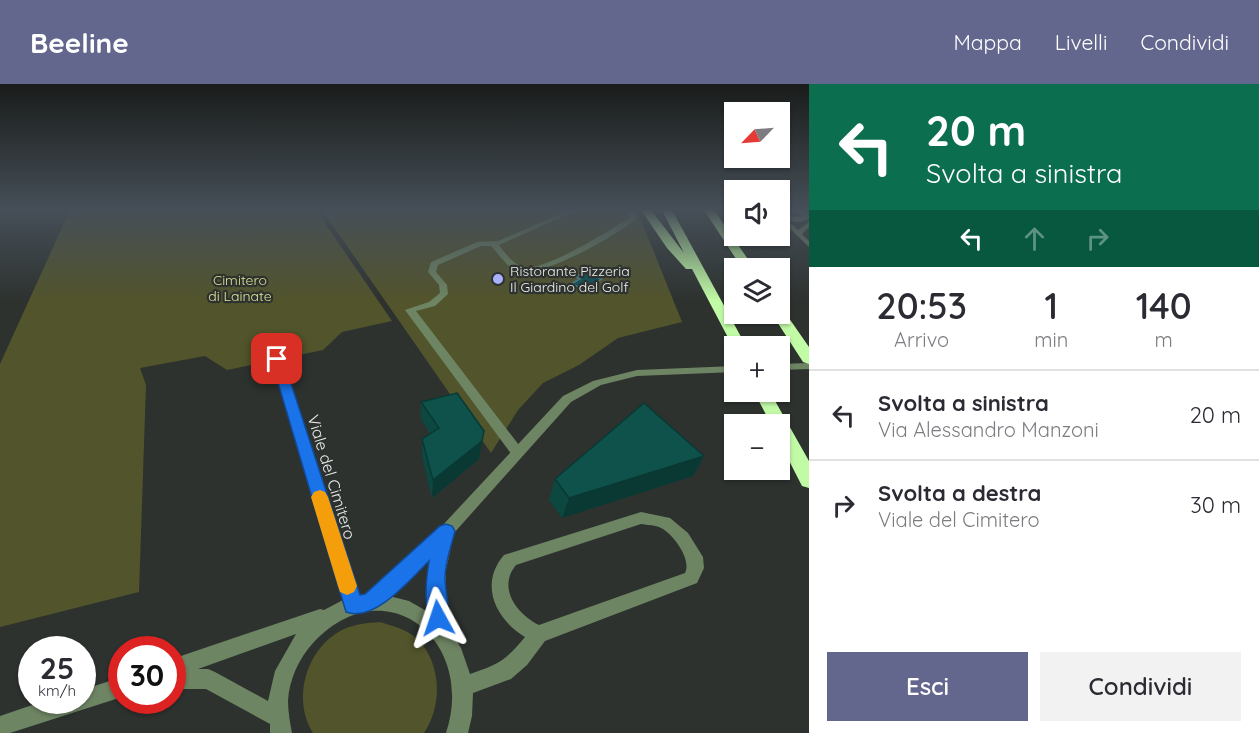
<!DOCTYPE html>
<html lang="it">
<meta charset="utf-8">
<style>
:root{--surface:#fff;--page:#f2f2f3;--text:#2b2b33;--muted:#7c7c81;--line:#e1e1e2;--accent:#64678d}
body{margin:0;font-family:Quicksand,sans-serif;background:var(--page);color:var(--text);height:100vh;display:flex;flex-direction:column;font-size:22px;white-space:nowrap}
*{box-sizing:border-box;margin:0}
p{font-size:20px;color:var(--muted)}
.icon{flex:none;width:33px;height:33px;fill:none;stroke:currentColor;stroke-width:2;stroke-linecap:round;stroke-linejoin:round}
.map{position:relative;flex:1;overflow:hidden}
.panel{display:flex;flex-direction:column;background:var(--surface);width:450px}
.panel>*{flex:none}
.top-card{background:#0b6e4f;color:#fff;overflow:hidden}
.needle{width:39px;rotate:245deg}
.tools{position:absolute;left:724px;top:18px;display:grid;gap:12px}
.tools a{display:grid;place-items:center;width:66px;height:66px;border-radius:0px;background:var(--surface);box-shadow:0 2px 4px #0004;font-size:30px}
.speed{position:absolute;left:18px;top:552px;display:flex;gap:12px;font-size:30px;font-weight:700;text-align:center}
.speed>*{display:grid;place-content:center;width:78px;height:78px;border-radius:50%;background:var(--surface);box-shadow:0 2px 4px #0004;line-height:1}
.speed small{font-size:15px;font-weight:400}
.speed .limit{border:9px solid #d22;background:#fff;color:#111}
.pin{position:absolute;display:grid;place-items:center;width:51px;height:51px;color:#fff;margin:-26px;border-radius:12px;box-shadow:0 3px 9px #0006}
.me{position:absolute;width:66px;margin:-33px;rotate:355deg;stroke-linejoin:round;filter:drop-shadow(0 0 4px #0008)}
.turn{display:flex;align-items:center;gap:21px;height:126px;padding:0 18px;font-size:27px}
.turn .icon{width:78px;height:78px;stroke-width:2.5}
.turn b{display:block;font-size:42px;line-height:51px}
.lanes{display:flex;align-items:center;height:57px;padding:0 18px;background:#0003;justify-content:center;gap:30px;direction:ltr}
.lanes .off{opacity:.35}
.eta{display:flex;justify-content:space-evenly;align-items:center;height:102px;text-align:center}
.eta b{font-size:36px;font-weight:600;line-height:42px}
.primary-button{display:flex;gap:12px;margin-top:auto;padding:12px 18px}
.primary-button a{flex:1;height:69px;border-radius:0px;background:var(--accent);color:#fff;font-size:24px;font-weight:600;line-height:69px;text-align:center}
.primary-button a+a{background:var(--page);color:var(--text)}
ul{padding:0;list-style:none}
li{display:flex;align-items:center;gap:18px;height:90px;padding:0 18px;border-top:2px solid var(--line)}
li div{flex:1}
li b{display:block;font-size:22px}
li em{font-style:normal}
header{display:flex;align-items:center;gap:36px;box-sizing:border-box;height:84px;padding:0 30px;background:var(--accent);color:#fff}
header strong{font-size:28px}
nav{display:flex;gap:33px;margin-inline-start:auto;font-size:21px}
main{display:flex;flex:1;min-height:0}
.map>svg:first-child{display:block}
</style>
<header>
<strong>Beeline</strong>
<nav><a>Mappa</a><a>Livelli</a><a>Condividi</a></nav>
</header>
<main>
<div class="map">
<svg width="809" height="649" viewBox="0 0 809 649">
<rect width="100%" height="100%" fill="#2d322f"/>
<!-- green -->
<path fill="#52542b" d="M 70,126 L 316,126 L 392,237 L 342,248 L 323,266 L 227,286 L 205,272 L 140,284 L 146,301 L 139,508 L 0,543 L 0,280 Z
M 322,126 L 637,126 L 682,238 L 618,254 L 579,281 L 543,299 L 518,326 L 491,369 Z
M 380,538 C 393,542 405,545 415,553 C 442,577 443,621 424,649 L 313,649 C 291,615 307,562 344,545 C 356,540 367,539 380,538 Z"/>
<!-- water -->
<path fill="#0b515a" stroke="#4e8086" stroke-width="1.5" d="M 593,183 L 608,189 L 599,194 L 602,195 L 585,205 L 571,200 L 580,195 L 576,193 Z"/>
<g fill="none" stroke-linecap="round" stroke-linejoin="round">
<!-- lane -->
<path fill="#6e8563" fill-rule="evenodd" d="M 570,126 L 578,126 L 499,161 C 505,169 513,180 523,183 C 545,188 609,146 630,134 L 627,126 L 634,126 L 636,135 C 617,151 543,194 518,187 C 507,184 499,170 491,162 L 481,162 L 438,181 L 436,188 L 447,201 L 448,210 L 435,222 L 416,227 L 522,365 L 524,368 L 522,371 L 512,371 L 405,226 L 429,218 L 440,209 L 439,201 L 428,188 L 431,178 L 477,158 L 498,157 Z
M 781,134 L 785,134 L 798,146 L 809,138 L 809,143 L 802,150 L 809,157 L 809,163 L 781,136 Z"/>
<!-- street -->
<path fill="#6e8563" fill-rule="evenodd" d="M 795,126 L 802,126 L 809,131 L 809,135 L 800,138 L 780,136 L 780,132 L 803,133 Z
M 277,272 L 282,275 L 359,513 L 365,511 L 405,478 L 441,443 L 563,312 L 593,297 L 637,286 L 735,282 L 735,288 L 637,292 L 601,301 L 571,318 L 454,449 L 446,486 L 446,523 L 450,546 L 461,564 L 470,590 C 499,580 505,577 525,553 C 495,535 479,500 504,471 L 641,428 L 670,434 L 688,449 L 703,473 L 704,484 L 697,499 L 545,557 L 527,581 L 511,595 L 473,609 L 472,632 L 468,649 L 446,649 C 477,555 384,482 313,559 C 299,574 289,596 288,617 C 288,627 290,639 292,649 L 270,649 L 270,640 L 206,605 L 172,605 L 172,575 L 320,525 L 324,526 L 343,516 L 272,275 ZM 641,440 C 647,441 656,441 661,444 C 673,450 692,475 685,489 L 539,541 C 517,530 497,504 516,481 ZM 432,472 L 429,498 L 430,529 L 409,517 L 389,512 ZM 296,550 L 275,587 L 268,617 L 215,588 L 208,585 L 198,585 Z
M 809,279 L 809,285 L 780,286 L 780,280 Z
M 122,593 L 122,613 L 10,649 L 0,649 L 0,632 L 47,616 L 82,616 L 82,606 Z"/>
<!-- highway -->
<path fill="#c2fba6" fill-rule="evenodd" d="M 641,126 L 651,126 L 684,169 L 662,126 L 672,126 L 746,262 L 735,262 L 734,265 L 692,185 L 686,185 L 667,164 Z
M 704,126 L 714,126 L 754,184 L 742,184 Z
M 780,226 L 784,227 L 809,263 L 809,280 L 803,278 L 772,230 L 780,230 Z
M 754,308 L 770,308 L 809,377 L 809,404 L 802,402 L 780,359 L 780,340 L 771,340 Z"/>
</g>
<!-- wall -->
<path fill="#0c4740" d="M 421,318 L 481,365 L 479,375 L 432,414 L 422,373 L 422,355 L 430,350 L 421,335 Z
M 704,372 L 693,392 L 562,434 L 549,416 L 555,395 Z"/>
<!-- shaded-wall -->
<path fill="#0a3934" d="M 484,347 L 479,375 L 432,414 L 433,396 Z
M 704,372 L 693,392 L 562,434 L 569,414 Z"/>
<!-- building -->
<path fill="#0e524b" stroke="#0a3934" stroke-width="1.5" d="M 457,309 L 484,347 L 482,357 L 433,396 L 422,355 L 439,344 L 421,318 Z
M 644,319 L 704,372 L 569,414 L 555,395 Z"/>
<!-- sky -->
<linearGradient id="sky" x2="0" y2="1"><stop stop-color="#191c1a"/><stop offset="0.58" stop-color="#464f58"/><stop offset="1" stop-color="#464f58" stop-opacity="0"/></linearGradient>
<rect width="809" height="217" fill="url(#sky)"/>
<!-- route -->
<path fill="#1a73e8" stroke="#114b97" stroke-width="1.5" d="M 277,271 L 283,275 L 360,511 L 365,510 L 440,442 L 446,440 L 452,442 L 455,447 C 451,463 445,478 445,494 C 445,509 452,526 445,541 L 438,544 L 431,541 C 423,523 426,496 429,477 C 410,496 374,539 346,528 L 271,275 Z"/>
<!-- slow -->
<path fill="#f59e0b" d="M 320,406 L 325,408 L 328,413 L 357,502 L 354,508 L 347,511 L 340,508 L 338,502 L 311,413 L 314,408 Z"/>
<!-- markers -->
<circle fill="#aab0fb" stroke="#2d322f" stroke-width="2" cx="498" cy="195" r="6"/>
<g text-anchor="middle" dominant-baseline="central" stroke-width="4.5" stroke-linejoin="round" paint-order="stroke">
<!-- far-poi labels -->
<g font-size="14" fill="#ecefed" stroke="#2d322f" text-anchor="start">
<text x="510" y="187">Ristorante Pizzeria<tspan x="510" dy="16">Il Giardino del Golf</tspan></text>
</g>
<!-- far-park labels -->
<g font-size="14" fill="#dde298" stroke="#2d322f">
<text x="240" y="196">Cimitero<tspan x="240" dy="16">di Lainate</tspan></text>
</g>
<!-- street labels -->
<g font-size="16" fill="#ecefed" stroke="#2d322f">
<text transform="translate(332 393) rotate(73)">Viale del Cimitero</text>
</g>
</g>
</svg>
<div class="tools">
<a><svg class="needle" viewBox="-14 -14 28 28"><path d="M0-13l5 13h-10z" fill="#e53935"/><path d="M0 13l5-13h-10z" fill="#7c7c81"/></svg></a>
<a><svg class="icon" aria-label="sound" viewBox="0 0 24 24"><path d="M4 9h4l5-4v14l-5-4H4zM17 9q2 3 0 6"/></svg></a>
<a><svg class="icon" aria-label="layers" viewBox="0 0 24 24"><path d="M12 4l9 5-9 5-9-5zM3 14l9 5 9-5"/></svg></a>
<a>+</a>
<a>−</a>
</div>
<div class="speed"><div>25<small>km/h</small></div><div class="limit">30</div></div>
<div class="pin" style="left:277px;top:275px;background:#d93025"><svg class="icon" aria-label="arrive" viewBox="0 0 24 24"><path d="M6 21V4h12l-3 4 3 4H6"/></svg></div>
<svg class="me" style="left:438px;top:534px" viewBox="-20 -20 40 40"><path d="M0-17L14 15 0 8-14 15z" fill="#1a73e8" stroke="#fff" stroke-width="4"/></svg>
</div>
<section class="panel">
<div class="top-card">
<div class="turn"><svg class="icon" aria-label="left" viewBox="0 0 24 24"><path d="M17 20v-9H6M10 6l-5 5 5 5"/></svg><div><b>20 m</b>Svolta a sinistra</div></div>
<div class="lanes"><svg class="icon" aria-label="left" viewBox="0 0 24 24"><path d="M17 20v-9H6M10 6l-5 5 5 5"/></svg><svg class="icon off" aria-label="ahead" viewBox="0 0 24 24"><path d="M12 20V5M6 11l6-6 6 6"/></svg><svg class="icon off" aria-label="right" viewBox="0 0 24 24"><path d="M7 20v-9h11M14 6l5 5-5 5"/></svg></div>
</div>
<div class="eta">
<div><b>20:53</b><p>Arrivo</p></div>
<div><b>1</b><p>min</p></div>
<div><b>140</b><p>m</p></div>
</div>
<ul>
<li><svg class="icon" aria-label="left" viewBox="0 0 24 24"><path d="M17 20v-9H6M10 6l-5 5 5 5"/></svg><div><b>Svolta a sinistra</b><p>Via Alessandro Manzoni</p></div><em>20 m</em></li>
<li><svg class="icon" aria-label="right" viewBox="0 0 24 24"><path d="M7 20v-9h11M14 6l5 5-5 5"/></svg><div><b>Svolta a destra</b><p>Viale del Cimitero</p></div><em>30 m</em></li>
</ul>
<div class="primary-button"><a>Esci</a><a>Condividi</a></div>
</section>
</main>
